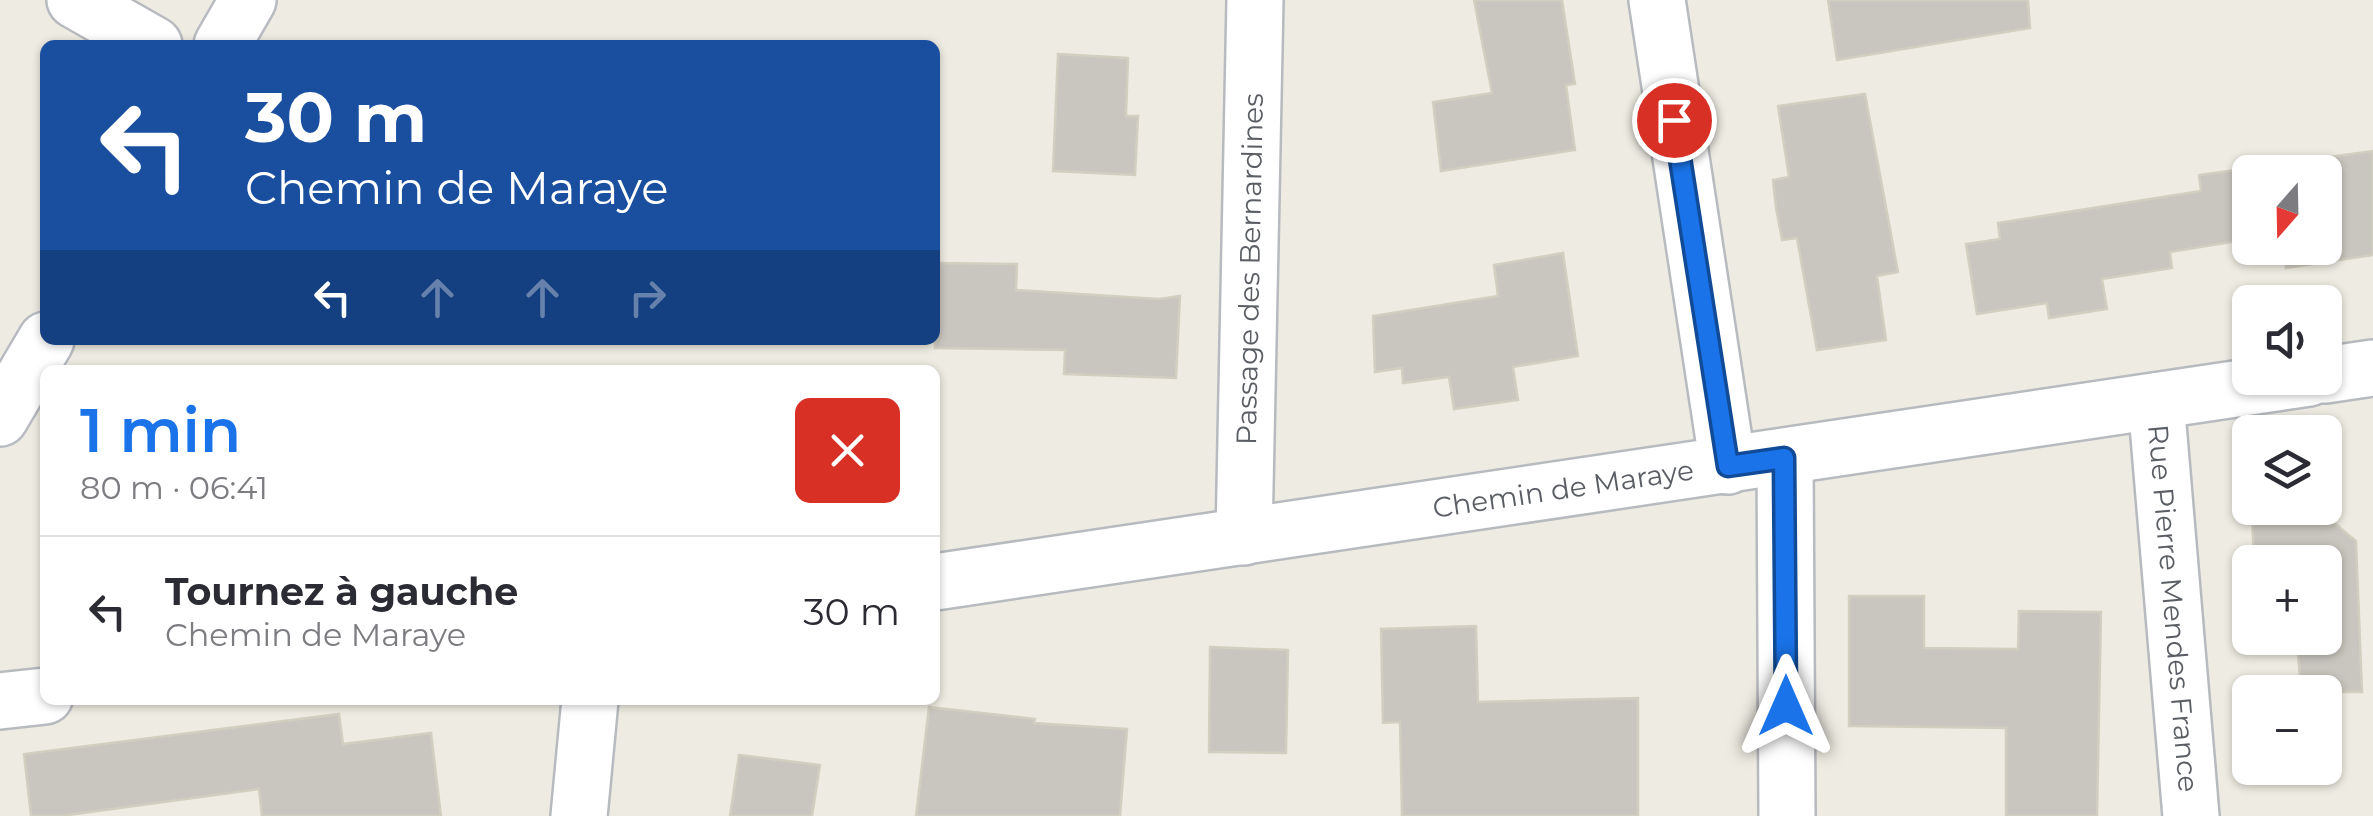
<!DOCTYPE html>
<html lang="fr">
<meta charset="utf-8">
<style>
:root{--surface:#fff;--page:#f2f2f3;--text:#2b2b33;--muted:#7c7c81;--line:#e1e1e2;--accent:#1a73e8}
body{margin:0;font-family:Montserrat,sans-serif;background:var(--page);color:var(--text);height:100vh;display:flex;flex-direction:column;font-size:38px;white-space:nowrap}
*{box-sizing:border-box;margin:0}
p{font-size:32px;color:var(--muted)}
.icon{flex:none;width:55px;height:55px;fill:none;stroke:currentColor;stroke-width:2;stroke-linecap:round;stroke-linejoin:round}
.map{position:relative;flex:1;overflow:hidden}
.drawer{position:absolute;left:40px;top:365px;width:900px;height:340px;display:flex;flex-direction:column;background:var(--surface);border-radius:15px;box-shadow:0 2px 8px #0004}
.drawer>*{flex:none}
.guide{position:absolute;left:40px;top:40px;width:900px;height:305px;border-radius:15px;box-shadow:0 2px 8px #0004;background:#1a4fa0;color:#fff;overflow:hidden}
.needle{width:65px;rotate:200deg}
.buttons{position:absolute;left:2232px;top:155px;display:grid;gap:20px}
.buttons a{display:grid;place-items:center;width:110px;height:110px;border-radius:15px;background:var(--surface);box-shadow:0 2px 8px #0004;font-size:50px}
.pin{position:absolute;display:grid;place-items:center;width:85px;height:85px;color:#fff;margin:-42px;border:5px solid #fff;border-radius:50%;box-shadow:0 2px 10px #0007}
.me{position:absolute;width:110px;margin:-55px;rotate:0deg;stroke-linejoin:round;filter:drop-shadow(0 0 8px #0008)}
.turn{display:flex;align-items:center;gap:35px;height:210px;padding:0 40px;font-size:45px}
.turn .icon{width:130px;height:130px;stroke-width:2.5}
.turn b{display:block;font-size:70px;line-height:85px}
.lanes{display:flex;align-items:center;height:95px;padding:0 40px;background:#0003;justify-content:center;gap:50px;direction:ltr}
.lanes .off{opacity:.35}
.round{display:grid;place-items:center;flex:none;width:105px;height:105px;border-radius:15px;background:var(--page)}
.head{display:flex;align-items:center;justify-content:space-between;height:170px;padding:0 40px}
h1{font-size:60px;font-weight:600;line-height:75px;color:var(--accent)}
ul{padding:0;list-style:none}
li{display:flex;align-items:center;gap:30px;height:150px;padding:0 40px;border-top:2px solid var(--line)}
li div{flex:1}
li b{display:block;font-size:38px}
li em{font-style:normal}
.map>svg:first-child{display:block}
</style>
<div class="map">
<svg width="2373" height="816" viewBox="0 0 2373 816">
<rect width="100%" height="100%" fill="#eeece2"/>
<!-- building -->
<path fill="#c9c6bf" stroke="#d3cfc0" stroke-width="2.5" d="M 1474,0 L 1562,0 L 1575,84 L 1566,85 L 1575,150 L 1441,171 L 1433,102 L 1492,93 Z
M 1828,0 L 2028,0 L 2030,28 L 1837,60 Z
M 1058,54 L 1128,58 L 1126,116 L 1138,116 L 1135,175 L 1053,171 Z
M 1865,94 L 1898,272 L 1877,276 L 1886,340 L 1817,350 L 1797,238 L 1782,240 L 1776,208 L 1773,180 L 1789,177 L 1778,106 Z
M 2373,151 L 2373,255 L 2286,268 L 2283,248 L 2325,248 L 2325,172 L 2250,172 L 2250,239 L 2170,252 L 2172,268 L 2102,279 L 2107,309 L 2049,318 L 2047,303 L 1977,314 L 1966,244 L 2000,239 L 1998,223 L 2201,191 L 2199,175 Z
M 1563,253 L 1578,356 L 1513,367 L 1518,400 L 1454,409 L 1449,377 L 1403,383 L 1402,368 L 1375,372 L 1373,316 L 1498,296 L 1494,265 Z
M 935,263 L 1017,264 L 1016,290 L 1159,299 L 1180,296 L 1176,378 L 1064,374 L 1065,350 L 935,348 Z
M 2325,515 L 2356,541 L 2362,692 L 2301,692 L 2297,638 L 2325,638 L 2325,562 L 2254,562 L 2252,516 Z
M 1849,596 L 1924,596 L 1924,648 L 2018,649 L 2019,611 L 2101,612 L 2097,816 L 2006,816 L 2006,728 L 1849,726 Z
M 1476,626 L 1478,702 L 1638,698 L 1638,816 L 1402,816 L 1400,722 L 1383,723 L 1381,629 Z
M 1210,647 L 1288,650 L 1286,753 L 1209,752 Z
M 929,707 L 1035,719 L 1034,723 L 1127,729 L 1120,816 L 916,816 Z
M 339,714 L 343,744 L 431,733 L 441,816 L 262,816 L 259,789 L 61,816 L 31,816 L 24,754 Z
M 739,755 L 820,765 L 812,816 L 730,816 Z"/>
<g fill="none" stroke-linecap="round" stroke-linejoin="round">
<defs>
<g id="street">
<path d="M 75,0 L 154,45"/>
<path d="M 1657,0 L 1728,466"/>
<path d="M 2325,375 L 2373,368"/>
<path id="s1" d="M 2156,401 L 2191,816"/>
<path d="M 1785,458 L 1787,816"/>
<path id="s2" d="M 1244,537 L 1255,0"/>
<path id="s3" d="M 935,582 L 2309,378"/>
<path d="M 0,701 L 45,696"/>
<path d="M 579,816 L 590,700"/>
</g>
<path id="secondary" d="M 222,45 L 248,0
M 0,418 L 46,340"/>
</defs>
<!-- street casing -->
<use href="#street" stroke="#b7babf" stroke-width="60"/>
<!-- secondary casing -->
<use href="#secondary" stroke="#b8bbc2" stroke-width="60"/>
<!-- street -->
<use href="#street" stroke="#fff" stroke-width="55"/>
<!-- secondary -->
<use href="#secondary" stroke="#fff" stroke-width="55"/>
</g>
<g fill="none" stroke-linecap="round" stroke-linejoin="round">
<defs>
<path id="route" d="M 1674,120 L 1728,466 L 1784,458 L 1786,706"/>
</defs>
<!-- route casing -->
<use href="#route" stroke="#114b97" stroke-width="25"/>
<!-- route -->
<use href="#route" stroke="#1a73e8" stroke-width="18"/>
</g>
<g text-anchor="middle" dominant-baseline="central" stroke-width="9" stroke-linejoin="round" paint-order="stroke">
<!-- street labels -->
<g font-size="28" fill="#5a5e64" stroke="#fff">
<text stroke="none"><textPath href="#s2" startOffset="268">Passage des Bernardines</textPath></text>
<text stroke="none"><textPath href="#s3" startOffset="635">Chemin de Maraye</textPath></text>
<text stroke="none"><textPath href="#s1" startOffset="208">Rue Pierre Mendes France</textPath></text>
</g>
</g>
</svg>
<div class="buttons">
<a><svg class="needle" viewBox="-14 -14 28 28"><path d="M0-13l5 13h-10z" fill="#e53935"/><path d="M0 13l5-13h-10z" fill="#7c7c81"/></svg></a>
<a><svg class="icon" aria-label="sound" viewBox="0 0 24 24"><path d="M4 9h4l5-4v14l-5-4H4zM17 9q2 3 0 6"/></svg></a>
<a><svg class="icon" aria-label="layers" viewBox="0 0 24 24"><path d="M12 4l9 5-9 5-9-5zM3 14l9 5 9-5"/></svg></a>
<a>+</a>
<a>−</a>
</div>
<div class="pin" style="left:1674px;top:120px;background:#d93025"><svg class="icon" aria-label="arrive" viewBox="0 0 24 24"><path d="M6 21V4h12l-3 4 3 4H6"/></svg></div>
<svg class="me" style="left:1786px;top:706px" viewBox="-20 -20 40 40"><path d="M0-17L14 15 0 8-14 15z" fill="#1a73e8" stroke="#fff" stroke-width="4"/></svg>
<div class="guide">
<div class="turn"><svg class="icon" aria-label="left" viewBox="0 0 24 24"><path d="M17 20v-9H6M10 6l-5 5 5 5"/></svg><div><b>30 m</b>Chemin de Maraye</div></div>
<div class="lanes"><svg class="icon" aria-label="left" viewBox="0 0 24 24"><path d="M17 20v-9H6M10 6l-5 5 5 5"/></svg><svg class="icon off" aria-label="ahead" viewBox="0 0 24 24"><path d="M12 20V5M6 11l6-6 6 6"/></svg><svg class="icon off" aria-label="ahead" viewBox="0 0 24 24"><path d="M12 20V5M6 11l6-6 6 6"/></svg><svg class="icon off" aria-label="right" viewBox="0 0 24 24"><path d="M7 20v-9h11M14 6l5 5-5 5"/></svg></div>
</div>
<section class="drawer">
<div class="head"><div><h1>1 min</h1><p>80 m · 06:41</p></div><a class="round" style="background:#d93025;color:#fff"><svg class="icon" aria-label="close" viewBox="0 0 24 24"><path d="M6 6l12 12M18 6L6 18"/></svg></a></div>
<ul>
<li><svg class="icon" aria-label="left" viewBox="0 0 24 24"><path d="M17 20v-9H6M10 6l-5 5 5 5"/></svg><div><b>Tournez à gauche</b><p>Chemin de Maraye</p></div><em>30 m</em></li>
</ul>
</section>
</div>
